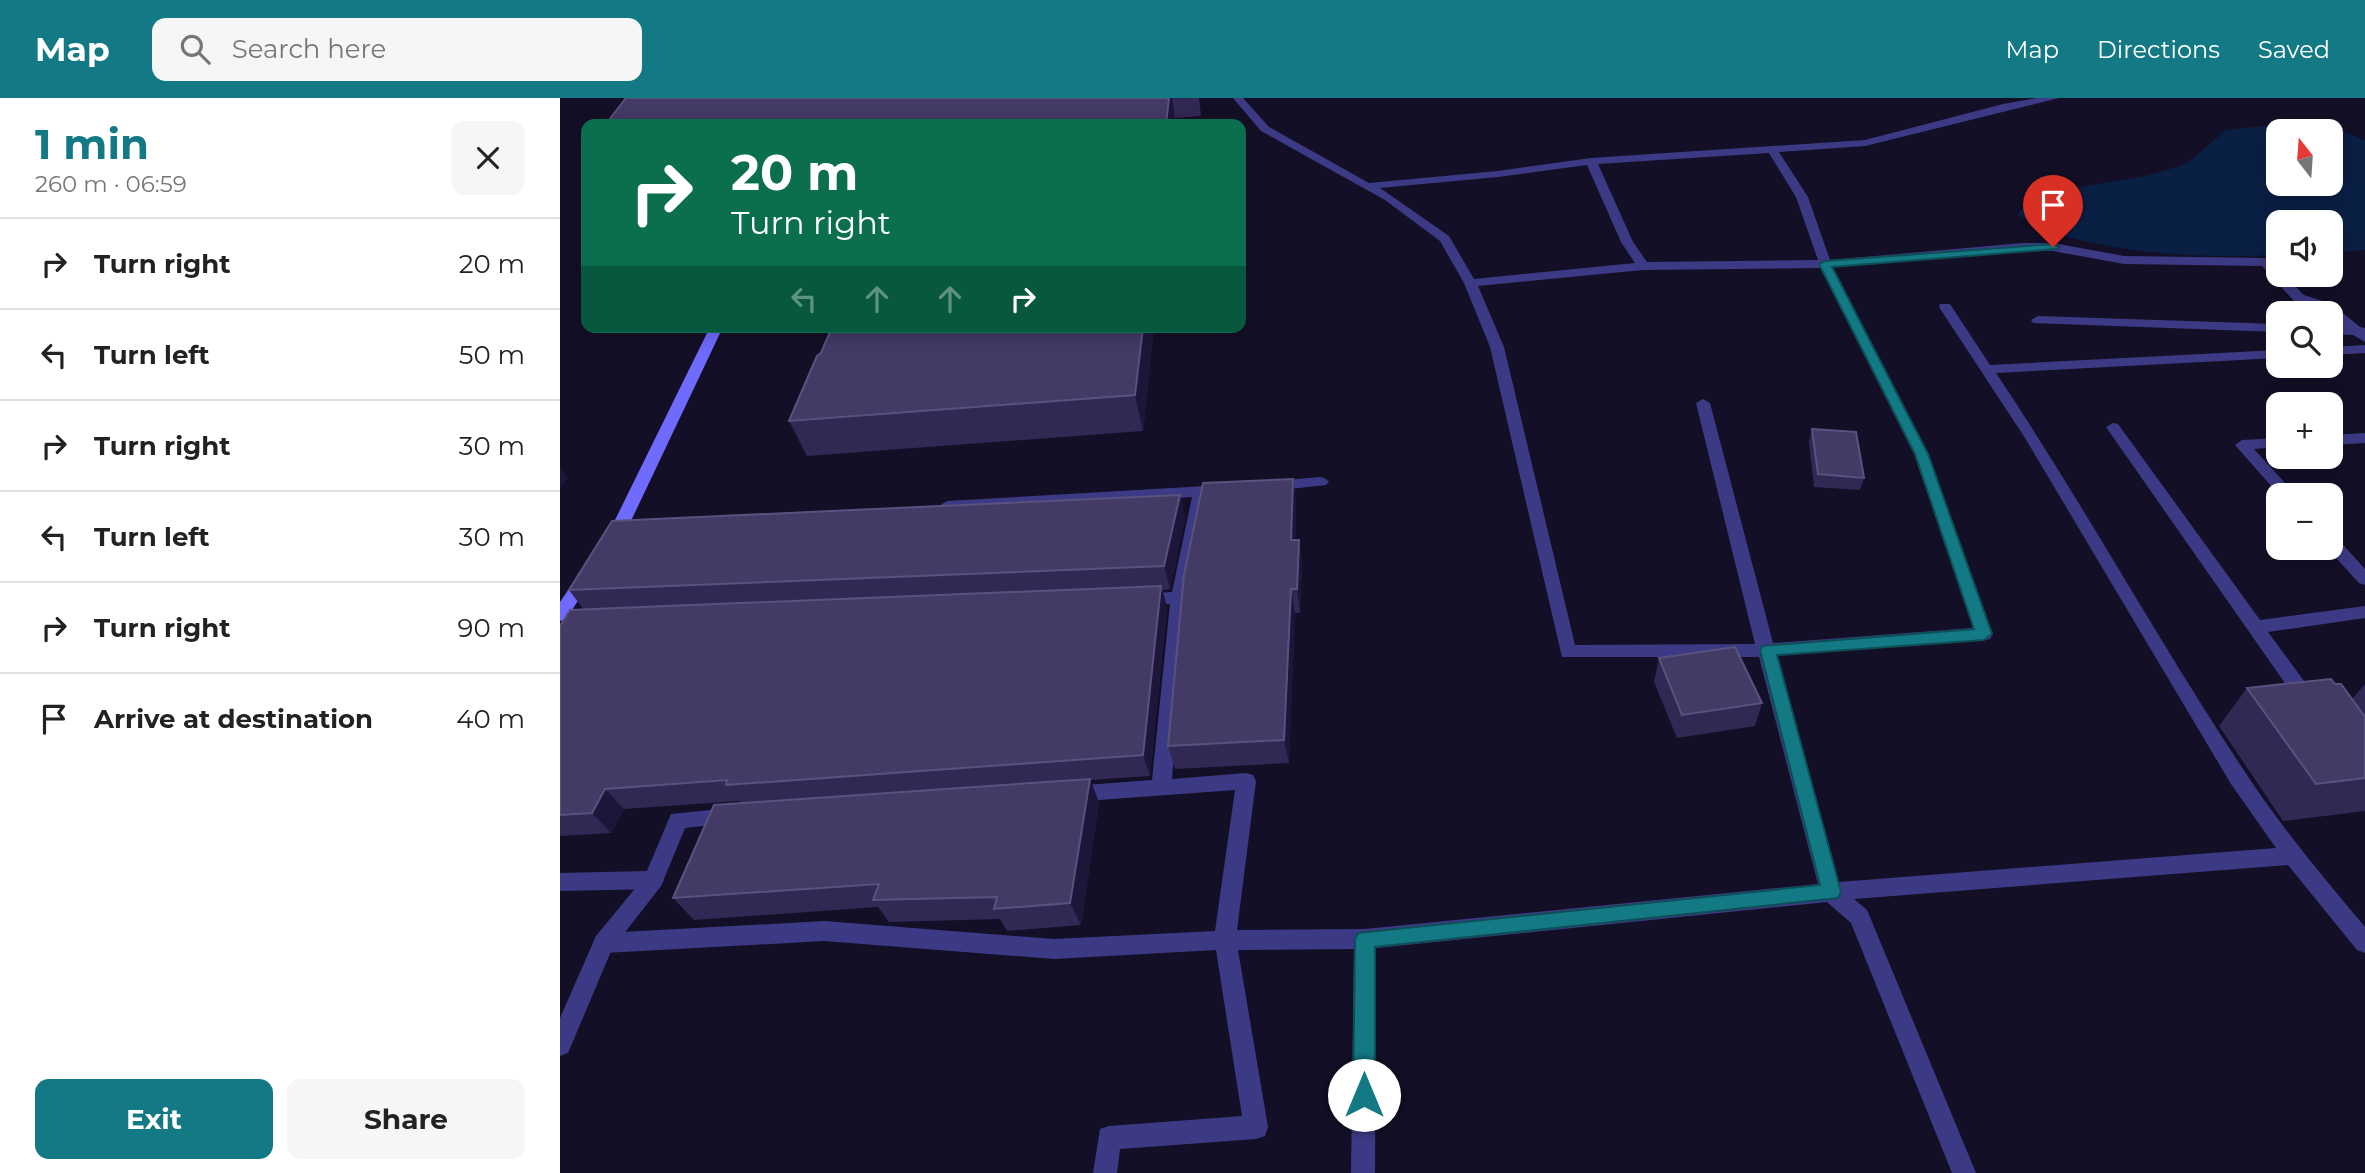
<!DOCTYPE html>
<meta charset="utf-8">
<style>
:root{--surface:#fff;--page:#f6f6f6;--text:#222;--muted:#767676;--line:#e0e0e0;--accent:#137a85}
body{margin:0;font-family:Montserrat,sans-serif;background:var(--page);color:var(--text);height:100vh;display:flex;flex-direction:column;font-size:26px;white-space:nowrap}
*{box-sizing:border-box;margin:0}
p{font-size:23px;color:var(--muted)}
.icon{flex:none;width:38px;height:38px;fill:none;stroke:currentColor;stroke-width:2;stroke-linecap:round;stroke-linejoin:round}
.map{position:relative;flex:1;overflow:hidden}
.details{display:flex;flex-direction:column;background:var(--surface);width:560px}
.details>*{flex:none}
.guide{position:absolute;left:21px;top:21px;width:665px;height:214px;border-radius:14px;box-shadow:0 4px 18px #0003;background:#0b6e4f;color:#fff;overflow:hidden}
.needle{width:46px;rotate:343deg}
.buttons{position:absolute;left:1706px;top:21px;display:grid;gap:14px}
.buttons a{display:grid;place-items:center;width:77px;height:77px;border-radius:14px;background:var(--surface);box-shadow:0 4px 18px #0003;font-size:35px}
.pin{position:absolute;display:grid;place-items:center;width:60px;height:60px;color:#fff;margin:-72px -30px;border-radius:50% 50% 50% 0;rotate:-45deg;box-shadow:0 0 7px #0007}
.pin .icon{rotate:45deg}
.me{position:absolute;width:77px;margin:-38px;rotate:0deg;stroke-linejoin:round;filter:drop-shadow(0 0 5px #0008)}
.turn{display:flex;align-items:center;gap:24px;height:147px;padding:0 35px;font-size:32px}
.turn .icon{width:91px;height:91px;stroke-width:2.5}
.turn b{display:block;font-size:49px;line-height:60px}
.lanes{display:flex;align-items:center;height:66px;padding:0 35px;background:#0003;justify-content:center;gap:35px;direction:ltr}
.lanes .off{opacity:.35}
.round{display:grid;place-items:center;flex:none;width:74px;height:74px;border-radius:14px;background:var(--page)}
.headline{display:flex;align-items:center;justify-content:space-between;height:119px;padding:0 35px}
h1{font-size:42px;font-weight:700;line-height:52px;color:var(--accent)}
.cta{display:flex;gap:14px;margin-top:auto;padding:14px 35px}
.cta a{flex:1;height:80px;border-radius:14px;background:var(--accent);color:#fff;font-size:28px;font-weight:700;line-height:80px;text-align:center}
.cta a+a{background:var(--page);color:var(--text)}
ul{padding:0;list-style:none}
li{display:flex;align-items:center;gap:21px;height:91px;padding:0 35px;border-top:2px solid var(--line)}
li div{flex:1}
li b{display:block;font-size:26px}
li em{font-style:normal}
header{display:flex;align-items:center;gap:42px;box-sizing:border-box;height:98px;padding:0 35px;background:var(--accent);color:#fff}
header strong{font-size:33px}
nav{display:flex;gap:38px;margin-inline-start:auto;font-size:24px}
.search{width:490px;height:63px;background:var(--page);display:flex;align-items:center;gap:18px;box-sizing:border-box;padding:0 24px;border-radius:14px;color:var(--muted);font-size:26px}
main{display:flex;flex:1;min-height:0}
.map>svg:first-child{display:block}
</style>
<header>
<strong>Map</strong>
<div class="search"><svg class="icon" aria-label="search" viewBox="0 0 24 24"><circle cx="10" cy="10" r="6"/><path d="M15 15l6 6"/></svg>Search here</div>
<nav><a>Map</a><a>Directions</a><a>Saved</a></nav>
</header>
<main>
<section class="details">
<div class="headline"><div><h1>1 min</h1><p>260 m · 06:59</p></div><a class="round"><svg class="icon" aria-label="close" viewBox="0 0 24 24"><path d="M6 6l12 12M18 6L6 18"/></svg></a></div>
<ul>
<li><svg class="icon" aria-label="right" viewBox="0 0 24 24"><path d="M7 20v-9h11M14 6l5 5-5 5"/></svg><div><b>Turn right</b></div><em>20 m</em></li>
<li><svg class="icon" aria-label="left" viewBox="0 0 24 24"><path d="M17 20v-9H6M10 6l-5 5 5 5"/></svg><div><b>Turn left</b></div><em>50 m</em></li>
<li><svg class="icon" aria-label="right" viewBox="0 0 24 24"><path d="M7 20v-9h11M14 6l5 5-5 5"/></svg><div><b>Turn right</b></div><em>30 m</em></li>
<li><svg class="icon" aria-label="left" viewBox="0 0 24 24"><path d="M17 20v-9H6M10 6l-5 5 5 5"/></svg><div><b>Turn left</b></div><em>30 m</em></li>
<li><svg class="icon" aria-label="right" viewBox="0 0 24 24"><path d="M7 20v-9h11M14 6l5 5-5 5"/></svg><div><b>Turn right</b></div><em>90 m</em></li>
<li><svg class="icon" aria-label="arrive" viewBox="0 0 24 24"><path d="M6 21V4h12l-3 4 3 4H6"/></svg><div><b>Arrive at destination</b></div><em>40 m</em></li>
</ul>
<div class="cta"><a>Exit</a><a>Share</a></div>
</section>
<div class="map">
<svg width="1805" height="1075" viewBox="0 0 1805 1075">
<rect width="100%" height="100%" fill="#130f26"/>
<!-- water -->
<path fill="#0a1f44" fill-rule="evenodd" d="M 1722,26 L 1785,34 L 1805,42 L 1805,152 L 1771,155 L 1771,124 L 1718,124 L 1718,157 C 1646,160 1571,157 1501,137 C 1486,133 1471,124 1457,117 L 1473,97 L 1586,78 L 1626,66 L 1666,32 ZM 1718,33 L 1771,33 L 1771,86 L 1718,86 Z"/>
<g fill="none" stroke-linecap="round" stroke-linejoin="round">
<!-- lane -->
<path fill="#3d3a85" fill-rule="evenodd" d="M 673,0 L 683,0 L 709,29 L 809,85 L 938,73 L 1031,60 L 1305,42 L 1443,6 L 1477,0 L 1499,0 L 1305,48 L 1219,54 L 1248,99 L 1270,162 L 1463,145 L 1493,145 L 1564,158 L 1705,160 L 1718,171 L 1718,177 L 1724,177 L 1744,197 L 1772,206 L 1800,229 L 1805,230 L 1805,244 L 1793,237 L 1771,236 L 1771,228 L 1783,228 L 1771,219 L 1771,215 L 1734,203 L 1702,168 L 1564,166 L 1493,153 L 1463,153 L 1273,169 L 1368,356 L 1433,536 L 1430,541 L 1424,542 L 1216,558 L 1279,784 L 1716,750 L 1671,686 L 1465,340 L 1379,209 L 1380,206 L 1390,206 L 1430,267 L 1718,252 L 1718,260 L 1436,275 C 1523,405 1598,543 1685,674 C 1721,729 1763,779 1805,829 L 1805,855 L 1797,852 L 1728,767 L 1294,801 L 1307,812 L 1310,819 L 1416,1075 L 1392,1075 L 1291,825 L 1267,804 L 816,850 L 815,1075 L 791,1075 L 794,851 L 678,852 L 708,1029 L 705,1038 L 696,1041 L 560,1051 L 557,1075 L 533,1075 L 540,1031 L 549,1028 L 682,1018 L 656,852 L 494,861 L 264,843 L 44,855 L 36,852 L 33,845 L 36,838 L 44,835 L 264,823 L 494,841 L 655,833 L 675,692 L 512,704 L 505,702 L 502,696 L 505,690 L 512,688 L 592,682 L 610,506 L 580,508 L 571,502 L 580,496 L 612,494 L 632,399 L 387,413 L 379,408 L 387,403 L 663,387 L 668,388 L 671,392 L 668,396 L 648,398 L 627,500 L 612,681 L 686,675 L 693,677 L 696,683 L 677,832 L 805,831 L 1258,786 L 1199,559 L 1002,559 L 930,249 L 904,185 L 880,143 L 825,102 L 701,33 ZM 1209,55 L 1236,99 L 1258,162 L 1087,164 L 1073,144 L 1038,66 ZM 1027,67 L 1061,144 L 1075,165 L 914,181 L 889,138 L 820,90 L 938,79 ZM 1261,170 L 1354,356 L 1413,530 L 1213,545 L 1150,305 L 1143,301 L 1136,305 L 1195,546 L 1015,547 L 944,249 L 918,188 L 1083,172 Z
M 1478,218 L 1718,226 L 1718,234 L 1473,225 L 1471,222 Z
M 1805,247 L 1805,255 L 1771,257 L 1771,249 Z
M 1553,325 L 1558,326 L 1700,522 L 1805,508 L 1805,520 L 1708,534 L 1755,598 L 1757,603 L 1755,608 L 1741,608 L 1546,329 Z
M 1805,335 L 1805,345 L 1771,347 L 1771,337 Z
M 1718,340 L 1718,349 L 1694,351 L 1736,397 L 1719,397 L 1675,347 L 1682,342 Z
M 761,379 L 766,381 L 769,384 L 766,387 L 712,393 L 704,388 L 712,383 Z
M 1771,439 L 1777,440 L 1805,471 L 1805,487 L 1799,485 L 1767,450 L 1771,450 Z
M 170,710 L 177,712 L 180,718 L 177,724 L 125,730 L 101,788 L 94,791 L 0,793 L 0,775 L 87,773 L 111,716 Z"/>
<!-- street -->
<path fill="#3d3a85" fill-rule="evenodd" d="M 94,773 L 101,776 L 104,782 L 101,788 L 52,851 L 8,955 L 0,958 L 0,920 L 36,838 L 87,776 Z"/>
<!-- secondary -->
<path fill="#6f6bff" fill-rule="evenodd" d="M 150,229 L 163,229 L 70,425 L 57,446 L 45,446 L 43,442 L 54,424 Z
M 25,474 L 33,480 L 6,521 L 0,523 L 0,504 L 19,476 Z"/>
</g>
<!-- wall -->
<path fill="#312854" d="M 66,0 L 639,0 L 641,18 L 615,20 L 615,26 L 46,26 Z
M 272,229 L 594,229 L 583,333 L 247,358 L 229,323 Z
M 1252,331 L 1304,380 L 1300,392 L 1254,389 L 1249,344 Z
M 733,381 L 736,404 L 735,442 L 739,442 L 742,465 L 740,515 L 735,515 L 729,665 L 615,671 L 608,648 Z
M 620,397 L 625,420 L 610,491 L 603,492 L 607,509 L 590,678 L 530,682 L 539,704 L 521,827 L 447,833 L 440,821 L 329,824 L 318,809 L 134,822 L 113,800 L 180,705 L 179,703 L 64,711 L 51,735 L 0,738 L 0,528 L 24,512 L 9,492 Z
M 1099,560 L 1202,605 L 1195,628 L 1117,640 L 1094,584 Z
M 1775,586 L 1792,601 L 1805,586 L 1805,713 L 1723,723 L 1659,628 L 1687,590 Z"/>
<!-- shaded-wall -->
<path fill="#1d163a" d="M 609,0 L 612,0 L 615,20 L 615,26 L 606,26 Z
M 583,229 L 594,229 L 583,333 L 575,297 Z
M 0,369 L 8,380 L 0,390 Z
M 733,381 L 736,404 L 735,466 L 731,442 Z
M 620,397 L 625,420 L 610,491 L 604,468 Z
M 739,442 L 742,465 L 740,515 L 737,491 Z
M 601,488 L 607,509 L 590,678 L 583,657 Z
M 731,491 L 735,515 L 729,665 L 724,642 Z
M 530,681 L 539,704 L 521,827 L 510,805 Z
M 45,691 L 64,711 L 51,735 L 32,715 Z"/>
<!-- building -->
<path fill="#433a66" stroke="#5a527e" stroke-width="2" d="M 66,0 L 609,0 L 606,26 L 46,26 Z
M 272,229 L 583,229 L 575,297 L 229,323 L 257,258 L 261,255 Z
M 1252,331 L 1296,334 L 1304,380 L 1258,376 Z
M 733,381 L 731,442 L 739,442 L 737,491 L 731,491 L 724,642 L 608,648 L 624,477 L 643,385 Z
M 620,397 L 604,468 L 9,492 L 52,423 Z
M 601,488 L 583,657 L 166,687 L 167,682 L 45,691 L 32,715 L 0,717 L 0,528 L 10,512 Z
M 1175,549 L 1202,605 L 1122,617 L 1099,560 Z
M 1771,581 L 1775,586 L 1781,586 L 1805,619 L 1805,680 L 1756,686 L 1687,590 Z
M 530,681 L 510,805 L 434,811 L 437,799 L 313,802 L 319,786 L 113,800 L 154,707 Z"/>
<!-- route -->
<path fill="#137a85" stroke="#0c4f56" stroke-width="2" d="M 1493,146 L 1499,149 L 1497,151 L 1272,169 L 1368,356 L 1432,536 L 1424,542 L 1217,557 L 1281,794 L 1278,800 L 815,849 L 815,997 L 812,1005 L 804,1008 L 796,1005 L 793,997 L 795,841 L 798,835 L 1260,787 L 1200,552 L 1202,548 L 1414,531 L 1355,356 L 1259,166 L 1265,163 Z"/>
</svg>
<div class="buttons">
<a><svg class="needle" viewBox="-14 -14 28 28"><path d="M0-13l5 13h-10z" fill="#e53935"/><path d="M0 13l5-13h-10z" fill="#767676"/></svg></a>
<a><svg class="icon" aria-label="sound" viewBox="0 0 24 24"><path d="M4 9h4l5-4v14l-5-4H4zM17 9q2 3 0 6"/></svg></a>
<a><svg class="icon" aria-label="search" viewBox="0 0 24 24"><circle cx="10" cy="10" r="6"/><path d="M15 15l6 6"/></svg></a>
<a>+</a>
<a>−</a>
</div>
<div class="pin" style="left:1493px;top:149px;background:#d93025"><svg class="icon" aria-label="arrive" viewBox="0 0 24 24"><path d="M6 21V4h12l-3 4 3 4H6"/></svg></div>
<svg class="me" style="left:804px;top:997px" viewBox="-20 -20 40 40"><circle r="19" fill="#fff"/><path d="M0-13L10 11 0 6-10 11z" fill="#137a85"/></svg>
<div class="guide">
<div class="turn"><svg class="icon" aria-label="right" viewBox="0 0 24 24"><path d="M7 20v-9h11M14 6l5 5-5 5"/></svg><div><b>20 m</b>Turn right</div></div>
<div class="lanes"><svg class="icon off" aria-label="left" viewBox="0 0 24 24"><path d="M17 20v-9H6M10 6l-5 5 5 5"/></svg><svg class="icon off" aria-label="ahead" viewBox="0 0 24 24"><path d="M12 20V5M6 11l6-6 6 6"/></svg><svg class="icon off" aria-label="ahead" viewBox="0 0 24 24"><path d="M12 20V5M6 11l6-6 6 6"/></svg><svg class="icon" aria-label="right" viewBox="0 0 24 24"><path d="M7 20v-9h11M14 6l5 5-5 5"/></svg></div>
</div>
</div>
</main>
